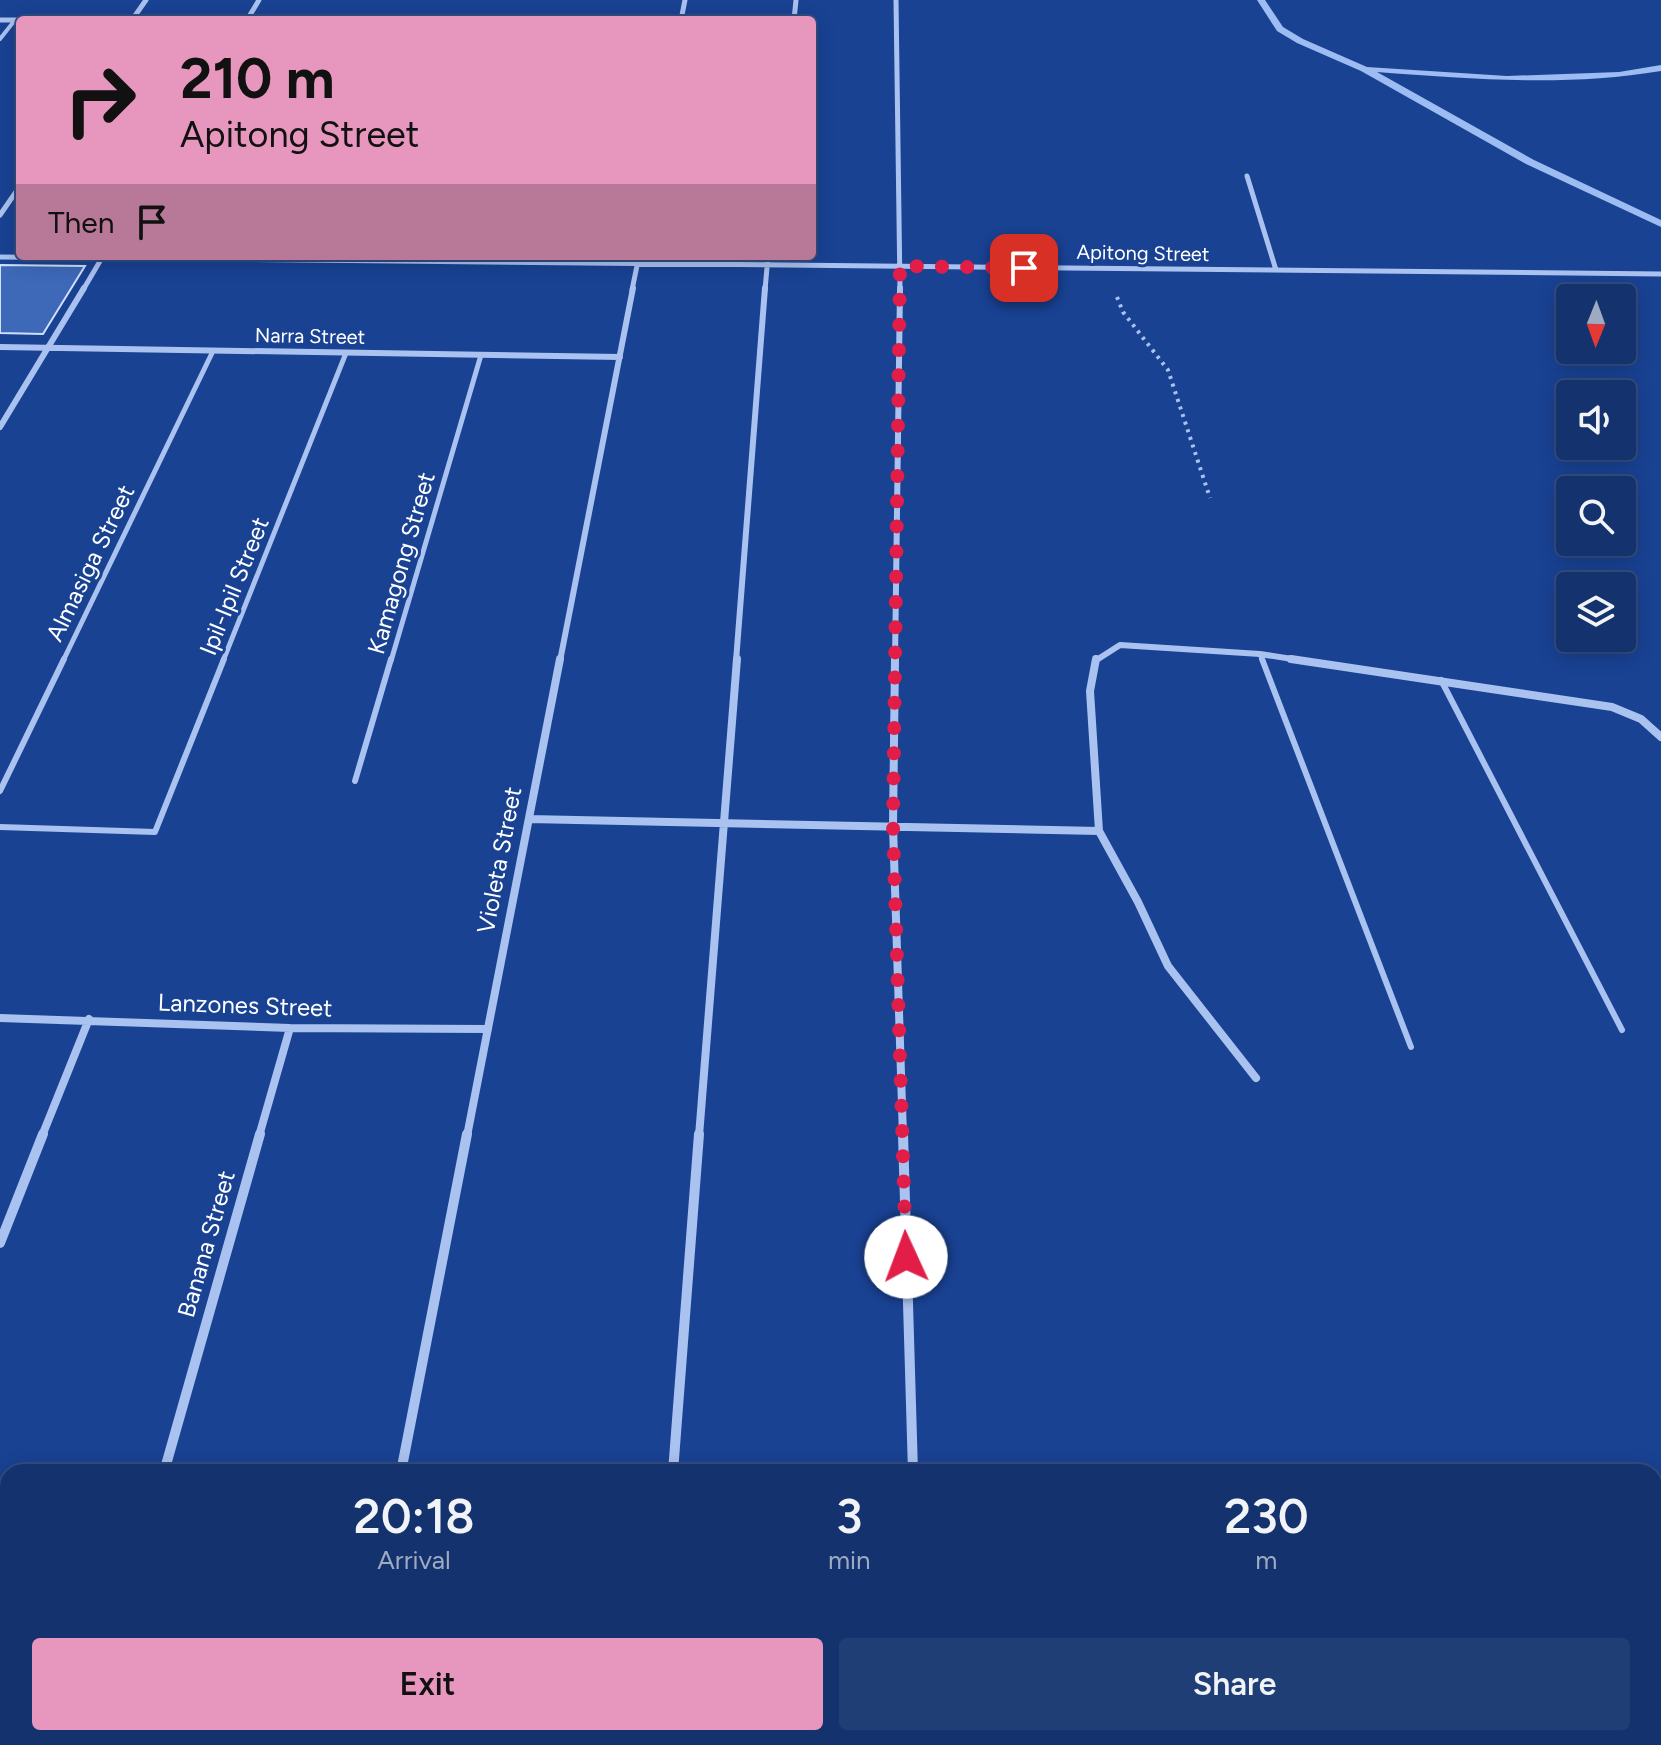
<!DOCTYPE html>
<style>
:root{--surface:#13326e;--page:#203e76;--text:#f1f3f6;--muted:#9daac2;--line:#324d81;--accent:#e797bd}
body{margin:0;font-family:Figtree,sans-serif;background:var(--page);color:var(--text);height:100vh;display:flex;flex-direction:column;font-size:30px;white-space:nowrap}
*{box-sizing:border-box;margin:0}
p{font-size:26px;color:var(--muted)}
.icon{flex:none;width:44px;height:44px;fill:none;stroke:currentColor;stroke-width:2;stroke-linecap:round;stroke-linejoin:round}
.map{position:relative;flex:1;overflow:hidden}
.side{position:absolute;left:0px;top:1464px;width:1662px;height:282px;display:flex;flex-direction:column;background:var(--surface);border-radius:24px 24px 0 0;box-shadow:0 4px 20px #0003,0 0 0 2px var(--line)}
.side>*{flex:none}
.hud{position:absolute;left:16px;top:16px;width:800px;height:244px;border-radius:8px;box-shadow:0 4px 20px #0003,0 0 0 2px var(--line);background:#e797bd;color:#111;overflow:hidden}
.needle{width:52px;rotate:181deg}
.fabs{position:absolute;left:1556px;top:284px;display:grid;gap:16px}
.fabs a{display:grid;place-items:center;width:80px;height:80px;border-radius:8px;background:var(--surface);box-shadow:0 4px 20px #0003,0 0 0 2px var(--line);font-size:40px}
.pin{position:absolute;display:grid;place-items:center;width:68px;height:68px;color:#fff;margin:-34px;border-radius:16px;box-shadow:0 4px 12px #0006}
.me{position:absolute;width:88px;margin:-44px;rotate:358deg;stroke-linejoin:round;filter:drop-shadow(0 0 6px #0008)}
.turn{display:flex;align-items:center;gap:28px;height:168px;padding:0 32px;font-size:36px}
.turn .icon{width:104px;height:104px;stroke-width:2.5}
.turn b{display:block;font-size:56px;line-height:68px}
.then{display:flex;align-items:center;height:76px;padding:0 32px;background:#0003;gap:16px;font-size:30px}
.eta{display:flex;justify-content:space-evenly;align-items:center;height:136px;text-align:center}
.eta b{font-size:48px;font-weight:600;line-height:56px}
.primary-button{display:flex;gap:16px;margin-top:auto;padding:16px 32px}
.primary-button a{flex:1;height:92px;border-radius:8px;background:var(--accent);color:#111;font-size:32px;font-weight:600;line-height:92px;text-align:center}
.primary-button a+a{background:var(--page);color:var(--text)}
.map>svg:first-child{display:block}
</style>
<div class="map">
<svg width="1661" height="1745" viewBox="0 0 1661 1745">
<rect width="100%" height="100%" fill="#194293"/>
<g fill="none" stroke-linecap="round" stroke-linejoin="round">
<!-- stream -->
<path fill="#9cbcf2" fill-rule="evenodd" d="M 1257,0 L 1265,0 L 1283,27 L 1303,39 L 1367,67 L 1507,76 L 1619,72 L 1661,65 L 1661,71 C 1566,87 1472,79 1377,72 L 1534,160 L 1661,220 L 1661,227 L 1526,164 L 1361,71 L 1297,43 L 1277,31 Z"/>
</g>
<!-- building -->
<path fill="#3e69b9" stroke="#d0dffb" stroke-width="2" d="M 0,265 L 85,266 L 43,334 L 0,333 Z"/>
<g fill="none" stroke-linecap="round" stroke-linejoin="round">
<!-- path -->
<path stroke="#aac2f0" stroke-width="4" stroke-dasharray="3 5" stroke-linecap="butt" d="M 1117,297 L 1123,312 L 1168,370 L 1210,498"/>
<!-- lane-far2 -->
<path stroke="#aac2f0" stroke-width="4" d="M 0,39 L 15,20"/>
<!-- lane-far1 -->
<path stroke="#aac2f0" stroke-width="5" d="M 1260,654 L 1263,661
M 63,661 L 213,351
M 223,661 L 346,353
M 391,661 L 481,355"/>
<!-- lane -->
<path stroke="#aac2f0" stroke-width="6" d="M 1262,659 L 1411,1047
M 1441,680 L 1622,1030
M 355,781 L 391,659
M 0,791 L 64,659
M 0,827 L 155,832 L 224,659"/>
<!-- street-far3 -->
<path stroke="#aac2f0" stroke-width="5" d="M 896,0 L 900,290
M 0,20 L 22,20
M 132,20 L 146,0
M 247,20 L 259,0
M 681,20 L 685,0
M 794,20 L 796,0
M 1247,176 L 1276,270
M 0,215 L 20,186
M 0,257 L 1661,274
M 83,290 L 103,256
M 632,290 L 639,256
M 765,290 L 768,256"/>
<!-- street-far2 -->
<path stroke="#aac2f0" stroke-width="6" d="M 0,347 L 620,357
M 0,427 L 84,288
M 560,661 L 633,288
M 736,661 L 765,288
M 895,661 L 900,288
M 1095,661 L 1120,645 L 1260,654 L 1305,661"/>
<!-- street-far1 -->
<path stroke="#aac2f0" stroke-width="8" d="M 895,659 L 893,826 L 903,1136
M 1291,659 L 1612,707 L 1641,719 L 1661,737
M 529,819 L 1099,831 L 1090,691 L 1096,659
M 1099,831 L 1138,902 L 1168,966 L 1256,1078
M 0,1018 L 290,1028 L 488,1029
M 42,1136 L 89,1019
M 259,1136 L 290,1028
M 467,1136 L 560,659
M 699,1136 L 737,659"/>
<!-- street -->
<path stroke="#aac2f0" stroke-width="10" d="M 903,1134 L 913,1472
M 0,1243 L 43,1134
M 164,1472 L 260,1134
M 401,1472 L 467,1134
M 673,1472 L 699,1134
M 652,1738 L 652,1745
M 922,1738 L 922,1745
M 87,1745 L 89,1738
M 347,1745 L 348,1738"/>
</g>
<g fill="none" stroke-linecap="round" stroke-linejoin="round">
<!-- route -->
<path stroke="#e11d48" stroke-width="14" stroke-dasharray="0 25.2" d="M 906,1257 L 893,826 L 900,266 L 1024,268"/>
</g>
<g text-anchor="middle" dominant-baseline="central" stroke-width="6" stroke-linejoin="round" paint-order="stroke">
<!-- far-street labels -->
<g font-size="20" fill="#fff" stroke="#194293">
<text transform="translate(1143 253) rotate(1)">Apitong Street</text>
<text transform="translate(310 336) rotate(1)">Narra Street</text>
</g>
<!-- street labels -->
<g font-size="24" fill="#fff" stroke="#194293">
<text transform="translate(90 563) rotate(-64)">Almasiga Street</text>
<text transform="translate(401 563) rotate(-74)">Kamagong Street</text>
<text transform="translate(234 586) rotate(-68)">Ipil-Ipil Street</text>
<text transform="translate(499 860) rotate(-79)">Violeta Street</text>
<text transform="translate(245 1005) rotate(2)">Lanzones Street</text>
<text transform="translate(206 1244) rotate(-74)">Banana Street</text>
</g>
</g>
</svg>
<div class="fabs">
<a><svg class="needle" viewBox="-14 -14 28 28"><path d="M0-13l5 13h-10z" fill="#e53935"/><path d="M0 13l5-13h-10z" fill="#9daac2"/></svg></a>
<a><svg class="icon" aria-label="sound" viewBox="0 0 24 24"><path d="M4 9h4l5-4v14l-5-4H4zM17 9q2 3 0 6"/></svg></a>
<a><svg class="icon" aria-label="search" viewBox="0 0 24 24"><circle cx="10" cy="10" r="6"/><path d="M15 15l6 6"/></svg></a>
<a><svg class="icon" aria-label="layers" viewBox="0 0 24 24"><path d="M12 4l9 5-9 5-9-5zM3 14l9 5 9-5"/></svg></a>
</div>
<div class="pin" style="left:1024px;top:268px;background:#d93025"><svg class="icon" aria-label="arrive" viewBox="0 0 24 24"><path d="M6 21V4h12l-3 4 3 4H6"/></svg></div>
<svg class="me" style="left:906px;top:1257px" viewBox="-20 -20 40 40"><circle r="19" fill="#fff"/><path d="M0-13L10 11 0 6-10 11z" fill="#e11d48"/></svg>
<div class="hud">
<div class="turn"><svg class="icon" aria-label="right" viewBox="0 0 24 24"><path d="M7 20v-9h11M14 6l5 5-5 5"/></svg><div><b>210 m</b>Apitong Street</div></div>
<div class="then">Then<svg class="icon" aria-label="arrive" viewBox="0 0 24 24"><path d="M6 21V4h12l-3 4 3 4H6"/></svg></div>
</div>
<section class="side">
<div class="eta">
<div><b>20:18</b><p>Arrival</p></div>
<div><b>3</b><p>min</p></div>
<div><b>230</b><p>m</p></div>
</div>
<div class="primary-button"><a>Exit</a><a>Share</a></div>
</section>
</div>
